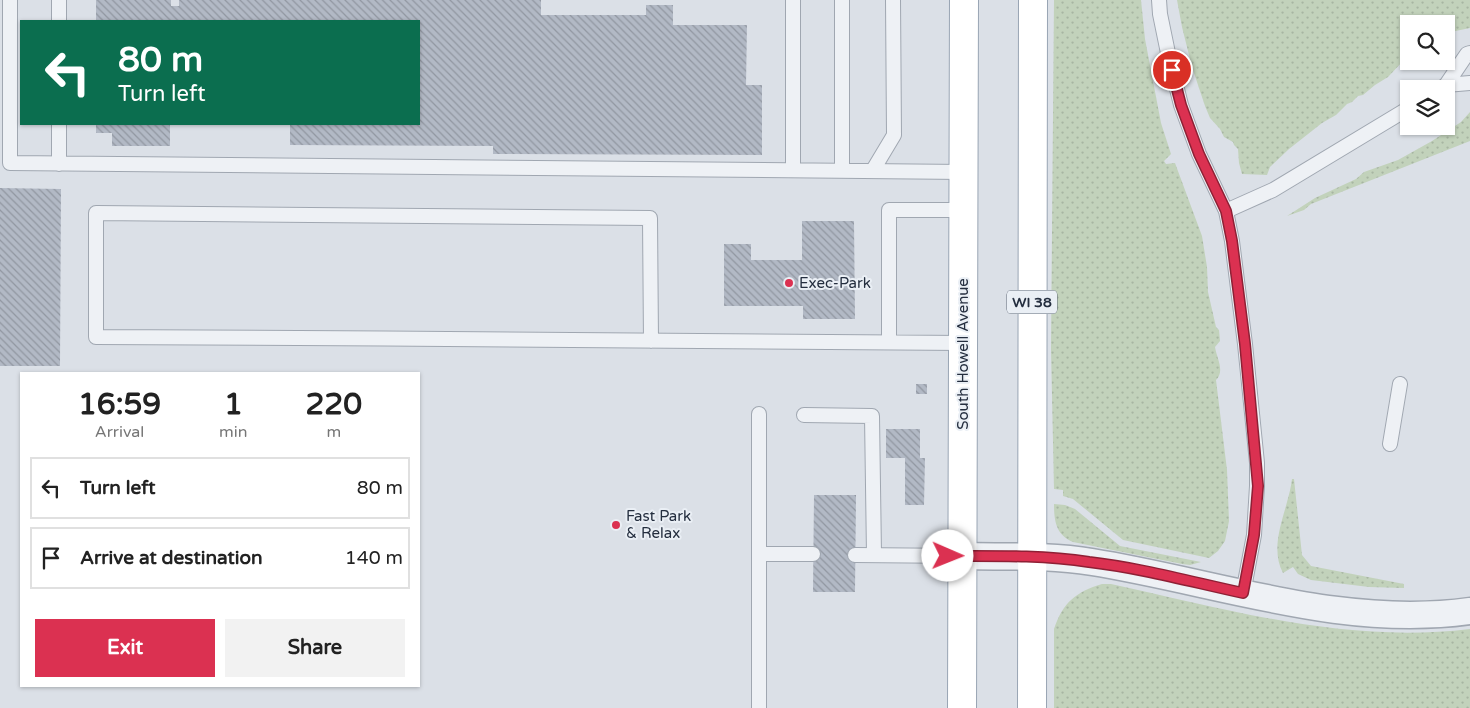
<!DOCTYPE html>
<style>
:root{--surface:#fff;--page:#f2f2f2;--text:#222;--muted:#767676;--line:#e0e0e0;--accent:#db3151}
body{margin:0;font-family:"Varela Round",sans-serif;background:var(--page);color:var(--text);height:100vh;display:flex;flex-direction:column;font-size:19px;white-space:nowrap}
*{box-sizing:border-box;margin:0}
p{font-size:16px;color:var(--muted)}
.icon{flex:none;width:28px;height:28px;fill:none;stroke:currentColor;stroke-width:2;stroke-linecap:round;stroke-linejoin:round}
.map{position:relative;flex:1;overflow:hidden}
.side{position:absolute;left:20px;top:372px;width:400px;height:315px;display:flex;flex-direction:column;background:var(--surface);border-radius:0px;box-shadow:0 1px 4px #0004}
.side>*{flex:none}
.banner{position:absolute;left:20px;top:20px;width:400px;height:105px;border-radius:0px;box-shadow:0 1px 4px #0004;background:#0b6e4f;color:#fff;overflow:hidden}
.fabs{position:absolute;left:1400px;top:15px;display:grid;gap:10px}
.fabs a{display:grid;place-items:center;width:55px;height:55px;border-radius:0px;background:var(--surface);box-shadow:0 1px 4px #0004;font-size:25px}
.pin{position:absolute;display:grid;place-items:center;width:42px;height:42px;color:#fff;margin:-21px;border:2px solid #fff;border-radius:50%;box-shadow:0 1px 5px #0007}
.me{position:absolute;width:55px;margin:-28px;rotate:91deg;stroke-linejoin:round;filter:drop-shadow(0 0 4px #0008)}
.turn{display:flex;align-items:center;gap:18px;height:105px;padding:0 15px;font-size:22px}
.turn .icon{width:65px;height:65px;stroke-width:2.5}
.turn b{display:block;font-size:35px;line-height:42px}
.eta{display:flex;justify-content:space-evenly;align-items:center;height:85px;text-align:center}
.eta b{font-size:30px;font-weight:700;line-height:35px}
.primary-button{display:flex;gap:10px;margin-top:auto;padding:10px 15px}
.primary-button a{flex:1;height:58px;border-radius:0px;background:var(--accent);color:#fff;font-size:20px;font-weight:700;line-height:58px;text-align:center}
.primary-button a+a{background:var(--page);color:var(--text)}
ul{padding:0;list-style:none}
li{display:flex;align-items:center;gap:15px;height:62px;margin:0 10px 8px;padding:0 5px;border:2px solid var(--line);border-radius:0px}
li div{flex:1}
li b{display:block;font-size:19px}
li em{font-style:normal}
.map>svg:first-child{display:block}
</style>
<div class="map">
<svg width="1470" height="708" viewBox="0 0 1470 708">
<defs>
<pattern id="grass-dots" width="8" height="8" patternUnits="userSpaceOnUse" patternTransform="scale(1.25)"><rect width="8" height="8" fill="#c2d2bb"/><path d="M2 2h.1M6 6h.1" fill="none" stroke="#a7b5a2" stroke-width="1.8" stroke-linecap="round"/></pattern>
<pattern id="building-back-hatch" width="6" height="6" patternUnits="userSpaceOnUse" patternTransform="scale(1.25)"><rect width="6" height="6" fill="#b2b9c5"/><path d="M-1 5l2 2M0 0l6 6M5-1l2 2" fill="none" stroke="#9197a1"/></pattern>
</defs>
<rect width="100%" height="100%" fill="#dbe0e7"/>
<!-- grass -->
<path fill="url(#grass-dots)" d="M 1054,0 L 1141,0 L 1145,39 L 1161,123 L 1171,154 L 1164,161 L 1166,164 L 1175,163 L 1202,236 L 1207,267 L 1208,292 L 1216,327 L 1219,330 L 1220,341 L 1215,347 C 1217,359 1225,371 1216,380 L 1227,470 L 1229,521 L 1225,541 L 1218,551 L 1209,558 L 1123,540 L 1073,499 L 1063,496 L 1063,490 L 1054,489 L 1051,349 Z
M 1177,0 L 1470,0 L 1470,28 L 1446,33 L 1446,24 L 1409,24 L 1409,58 L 1405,59 L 1388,77 L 1375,85 L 1363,95 L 1358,96 L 1352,102 L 1347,104 L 1336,115 L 1322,123 L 1289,149 L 1270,167 L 1267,175 L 1242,174 L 1239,163 L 1238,149 L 1234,145 L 1233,142 L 1224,137 L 1220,129 L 1210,118 L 1205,106 L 1192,67 L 1182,27 Z
M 1470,112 L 1470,141 L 1311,204 L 1304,210 L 1287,216 L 1315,198 L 1356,179 L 1364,172 L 1398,160 L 1432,141 L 1461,122 Z
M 1292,479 L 1294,479 L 1302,555 L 1311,566 L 1404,584 L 1404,588 L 1369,587 L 1311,580 L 1298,574 L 1293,567 L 1283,573 C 1271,550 1281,525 1287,502 C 1289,495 1291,487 1292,479 Z
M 1054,504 L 1065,505 L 1075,509 L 1120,546 L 1201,562 L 1190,565 L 1182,564 L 1073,542 C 1056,535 1054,521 1054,504 Z
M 1102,584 L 1111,584 C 1230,610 1346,644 1470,629 L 1470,708 L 1054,708 L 1054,629 C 1063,602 1076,592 1102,584 Z"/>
<!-- building -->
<path fill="url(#building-back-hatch)" d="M 96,0 L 171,0 L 171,6 L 179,6 L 179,0 L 541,0 L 541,15 L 646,15 L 646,5 L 673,5 L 673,25 L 747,25 L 746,85 L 762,85 L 762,155 L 493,154 L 493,146 L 290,145 L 290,124 L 419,124 L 419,21 L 96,21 Z
M 96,124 L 170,124 L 170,146 L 112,146 L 112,133 L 96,133 Z
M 0,188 L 61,189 L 60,366 L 0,366 Z
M 802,221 L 854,221 L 855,319 L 803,319 L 803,306 L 724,306 L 724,244 L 751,244 L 751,260 L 802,260 Z
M 916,384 L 927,384 L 927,394 L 916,394 Z
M 886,429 L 920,429 L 920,458 L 925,458 L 924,505 L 905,505 L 905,458 L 886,458 Z
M 814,495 L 856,495 L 855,592 L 813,592 Z"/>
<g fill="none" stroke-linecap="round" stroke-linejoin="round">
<defs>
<path id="lane" d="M 10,0 L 10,163 L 964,172
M 793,0 L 793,169
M 1159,0 L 1160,14 L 1168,53 L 1181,105 L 1199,154 L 1226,211 L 1232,241 L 1245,344 L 1257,463 L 1257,486 L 1254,535 L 1243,593
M 59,21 L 59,0
M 1446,85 L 1467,54 L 1470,53
M 1441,88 L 1446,85 L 1470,83
M 59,164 L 59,124
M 842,170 L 842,0
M 873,170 L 894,135 L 893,0
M 1226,211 L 1273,190 L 1409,108
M 651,341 L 650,218 L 96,213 L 96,337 C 385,339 674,339 963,343
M 889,342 L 889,210 L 964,210
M 804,415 L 872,416 L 874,555
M 1390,444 L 1400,384
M 759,554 L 813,554
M 855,555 L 963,556
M 759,708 L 759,414"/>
<path id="street" d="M 963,556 C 1005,557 1049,555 1092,562 C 1217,582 1341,629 1470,611"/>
<path id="primary" d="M 962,708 L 964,0
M 1032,708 L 1033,0"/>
</defs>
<!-- lane casing -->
<use href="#lane" stroke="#a0a7b1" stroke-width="16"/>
<!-- street casing -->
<use href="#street" stroke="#a0a7b1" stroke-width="29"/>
<!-- primary casing -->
<use href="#primary" stroke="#99a5b4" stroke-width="30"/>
<!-- lane -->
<use href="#lane" stroke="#eef1f5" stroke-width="14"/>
<!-- street -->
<use href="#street" stroke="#eef1f5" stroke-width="26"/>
<!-- primary -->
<use href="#primary" stroke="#fff" stroke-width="28"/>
</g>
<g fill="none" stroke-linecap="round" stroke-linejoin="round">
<defs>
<path id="route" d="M 948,556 C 995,556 1042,555 1089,562 C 1141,568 1192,582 1243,593 L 1254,535 L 1258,486 L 1245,344 L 1232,241 L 1226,211 L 1199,154 L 1181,105 L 1172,70"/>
</defs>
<!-- route casing -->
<use href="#route" stroke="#8e2035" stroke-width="12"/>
<!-- route -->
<use href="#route" stroke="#db3151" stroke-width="9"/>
</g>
<!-- markers -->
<g fill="#db3151" stroke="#eaeff5" stroke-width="2">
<circle cx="789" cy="283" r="5"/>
<circle cx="616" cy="525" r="5"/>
</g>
<g text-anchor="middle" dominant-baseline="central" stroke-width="4" stroke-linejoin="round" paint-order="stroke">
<!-- shield labels -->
<rect fill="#eaeff5" stroke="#5f6876" stroke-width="1" x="1007" y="290.5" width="50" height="23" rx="4"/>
<g font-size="14" font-weight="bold" fill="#242e3f">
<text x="1032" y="302">WI 38</text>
</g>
<!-- poi labels -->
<g font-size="15" fill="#242e3f" stroke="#eaeff5" text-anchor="start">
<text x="799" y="283">Exec-Park</text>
<text x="626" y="516">Fast Park<tspan x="626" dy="17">&amp; Relax</tspan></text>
</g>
<!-- street labels -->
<g font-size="15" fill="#242e3f" stroke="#eaeff5">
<text transform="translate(963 354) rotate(-90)">South Howell Avenue</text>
</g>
</g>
</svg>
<div class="fabs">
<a><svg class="icon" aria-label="search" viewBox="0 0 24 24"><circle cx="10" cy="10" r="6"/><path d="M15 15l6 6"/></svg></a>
<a><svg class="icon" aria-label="layers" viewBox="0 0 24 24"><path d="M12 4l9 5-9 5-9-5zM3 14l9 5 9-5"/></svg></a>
</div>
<div class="pin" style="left:1172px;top:70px;background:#d93025"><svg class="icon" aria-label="arrive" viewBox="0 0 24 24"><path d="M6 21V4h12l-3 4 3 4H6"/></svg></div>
<svg class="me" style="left:948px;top:556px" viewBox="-20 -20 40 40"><circle r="19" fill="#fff"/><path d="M0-13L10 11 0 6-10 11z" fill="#db3151"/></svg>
<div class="banner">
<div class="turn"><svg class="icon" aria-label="left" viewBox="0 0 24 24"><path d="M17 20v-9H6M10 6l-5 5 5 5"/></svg><div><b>80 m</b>Turn left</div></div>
</div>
<section class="side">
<div class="eta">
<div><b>16:59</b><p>Arrival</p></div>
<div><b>1</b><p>min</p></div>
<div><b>220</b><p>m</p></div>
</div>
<ul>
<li><svg class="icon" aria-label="left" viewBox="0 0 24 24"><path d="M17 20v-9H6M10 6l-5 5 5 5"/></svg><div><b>Turn left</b></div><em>80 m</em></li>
<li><svg class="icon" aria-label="arrive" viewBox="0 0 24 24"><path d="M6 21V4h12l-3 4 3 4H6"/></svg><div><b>Arrive at destination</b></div><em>140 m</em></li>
</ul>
<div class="primary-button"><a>Exit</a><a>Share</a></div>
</section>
</div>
